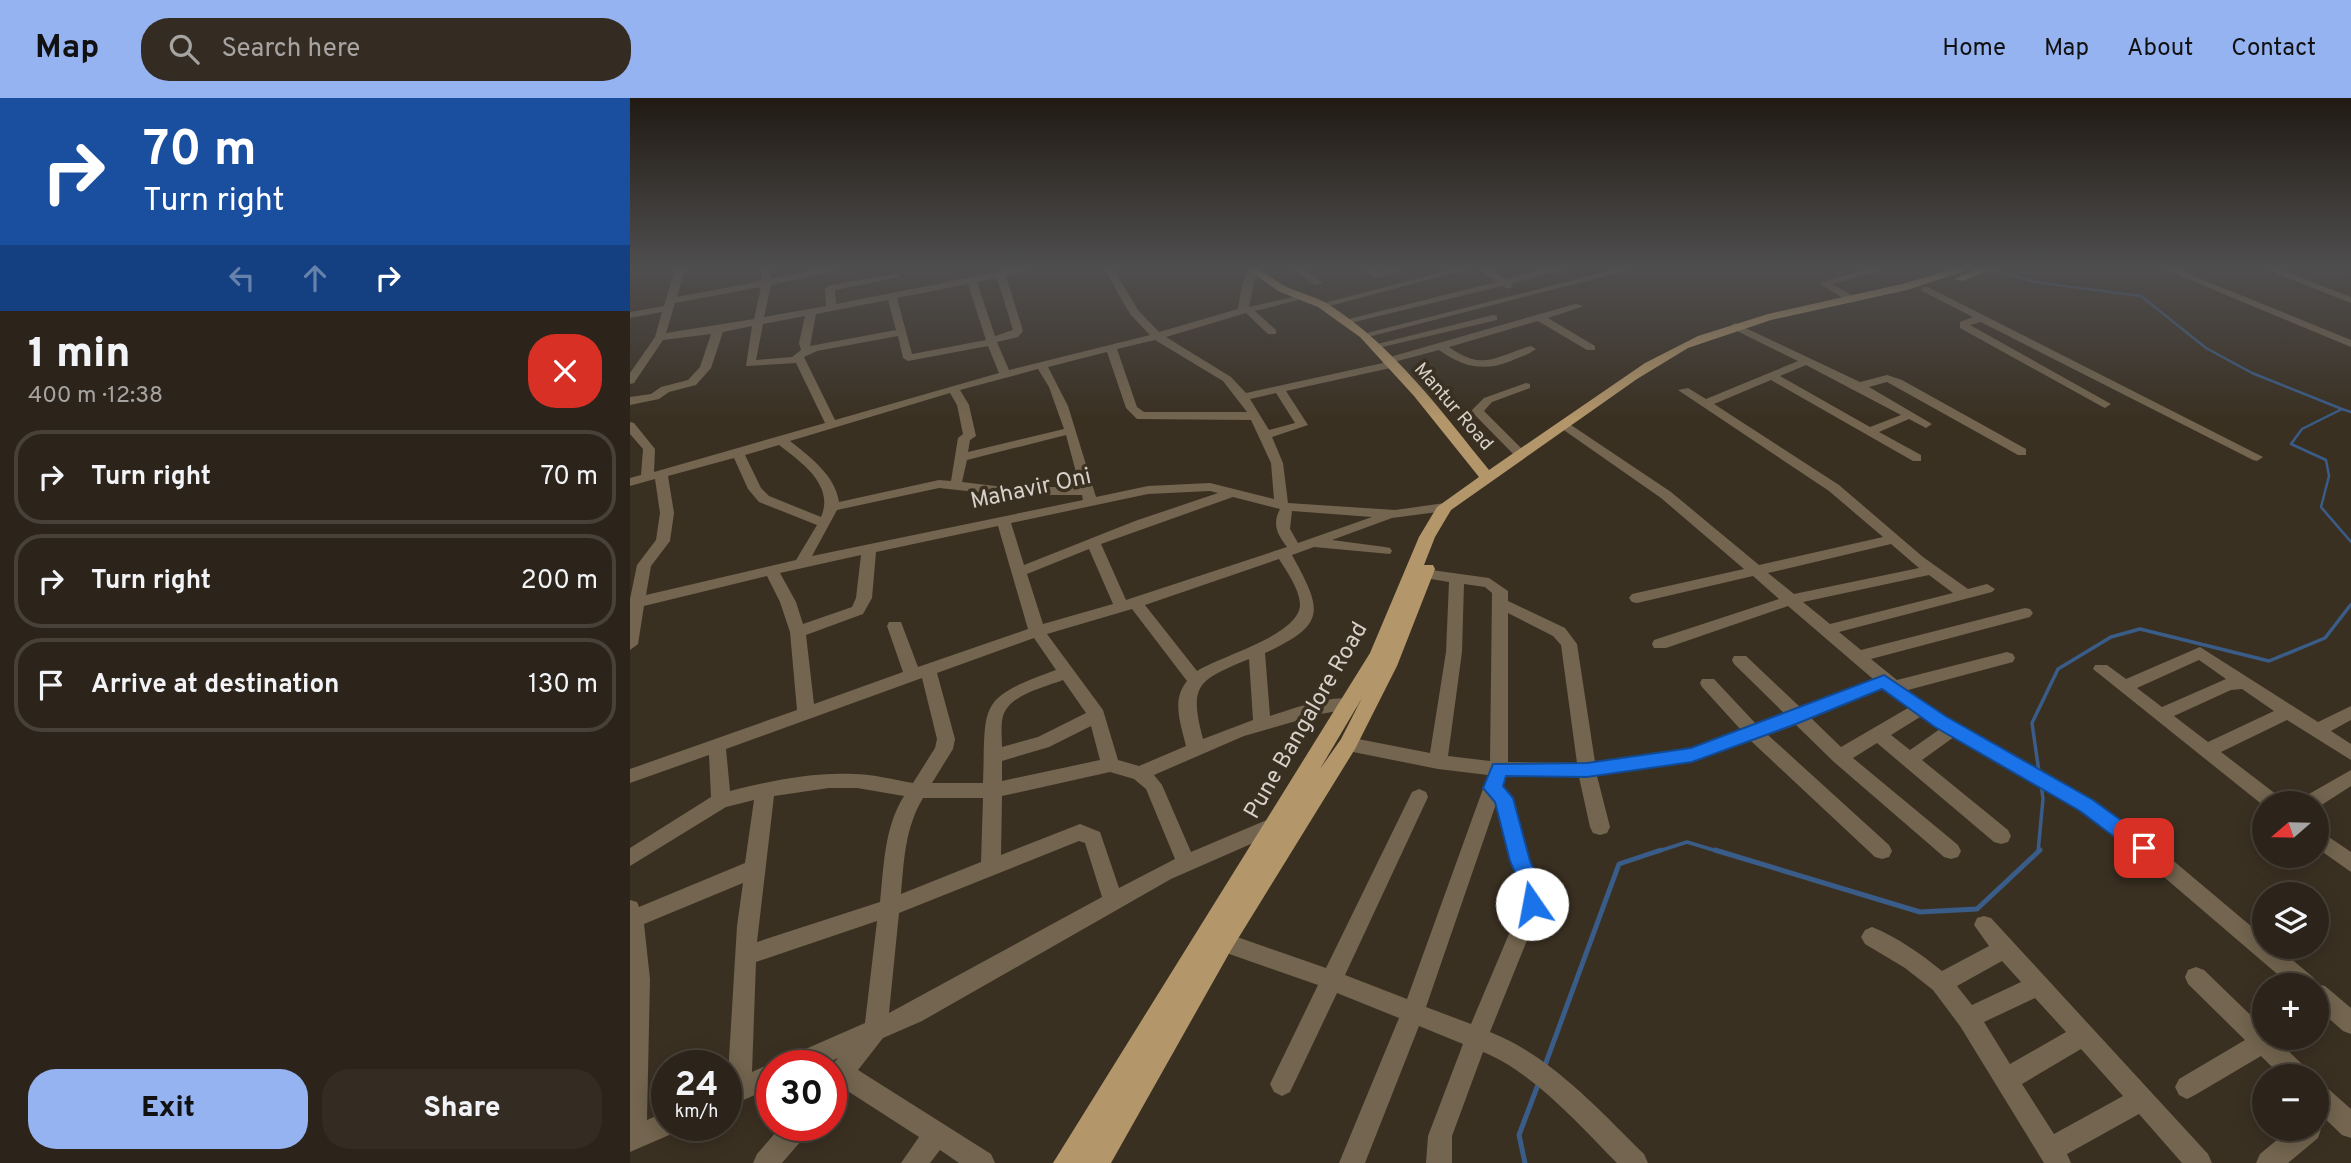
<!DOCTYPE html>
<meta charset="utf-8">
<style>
:root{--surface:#2c241a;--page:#342c23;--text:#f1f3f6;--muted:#a6a4a2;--line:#484139;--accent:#95b2f1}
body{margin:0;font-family:Overpass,sans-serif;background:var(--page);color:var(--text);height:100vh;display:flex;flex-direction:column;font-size:26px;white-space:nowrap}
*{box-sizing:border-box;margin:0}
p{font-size:23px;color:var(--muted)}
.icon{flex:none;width:38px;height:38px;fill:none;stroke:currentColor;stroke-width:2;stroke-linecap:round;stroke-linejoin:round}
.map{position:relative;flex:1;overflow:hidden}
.panel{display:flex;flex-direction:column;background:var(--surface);width:630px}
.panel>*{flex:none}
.top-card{background:#1a4fa0;color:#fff;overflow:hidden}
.needle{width:46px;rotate:250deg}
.fabs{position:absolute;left:1622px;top:693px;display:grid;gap:14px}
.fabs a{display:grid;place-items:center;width:77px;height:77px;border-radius:50%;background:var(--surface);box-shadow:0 4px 18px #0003,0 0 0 2px var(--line);font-size:35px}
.speed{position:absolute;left:21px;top:952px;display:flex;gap:14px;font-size:35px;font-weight:700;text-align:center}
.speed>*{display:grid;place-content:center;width:91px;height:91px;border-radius:50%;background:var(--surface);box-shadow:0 4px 18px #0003,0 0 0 2px var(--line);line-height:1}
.speed small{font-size:18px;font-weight:400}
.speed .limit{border:10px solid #d22;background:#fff;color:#111}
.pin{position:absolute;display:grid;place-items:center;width:60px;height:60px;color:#fff;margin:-30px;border-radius:14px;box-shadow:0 4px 10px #0006}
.me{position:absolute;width:77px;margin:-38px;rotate:348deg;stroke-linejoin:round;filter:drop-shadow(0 0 5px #0008)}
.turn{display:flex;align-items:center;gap:24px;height:147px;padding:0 28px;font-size:32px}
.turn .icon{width:91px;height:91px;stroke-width:2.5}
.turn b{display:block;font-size:49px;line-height:60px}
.lanes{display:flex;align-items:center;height:66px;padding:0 28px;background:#0003;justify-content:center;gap:35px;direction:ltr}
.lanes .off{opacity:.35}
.round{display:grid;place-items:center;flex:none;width:74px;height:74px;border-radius:28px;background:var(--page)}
.head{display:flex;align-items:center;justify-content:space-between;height:119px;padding:0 28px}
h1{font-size:42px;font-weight:800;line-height:52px}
.primary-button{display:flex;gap:14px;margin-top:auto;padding:14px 28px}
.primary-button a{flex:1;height:80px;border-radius:28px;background:var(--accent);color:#111;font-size:28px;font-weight:800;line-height:80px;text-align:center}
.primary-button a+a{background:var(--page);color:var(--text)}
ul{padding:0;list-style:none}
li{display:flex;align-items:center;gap:21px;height:94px;margin:0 14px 10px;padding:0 14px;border:4px solid var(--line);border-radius:28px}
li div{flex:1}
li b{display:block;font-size:26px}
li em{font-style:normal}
header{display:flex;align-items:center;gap:42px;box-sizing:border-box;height:98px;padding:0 35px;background:var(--accent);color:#111}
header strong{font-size:33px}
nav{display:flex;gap:38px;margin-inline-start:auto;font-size:24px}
.search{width:490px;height:63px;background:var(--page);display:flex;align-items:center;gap:18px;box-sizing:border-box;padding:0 24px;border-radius:28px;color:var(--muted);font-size:26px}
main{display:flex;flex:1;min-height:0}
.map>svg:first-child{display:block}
</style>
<header>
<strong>Map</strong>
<div class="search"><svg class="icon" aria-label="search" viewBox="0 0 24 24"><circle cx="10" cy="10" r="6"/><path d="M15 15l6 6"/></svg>Search here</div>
<nav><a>Home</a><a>Map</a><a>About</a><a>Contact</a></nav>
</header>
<main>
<section class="panel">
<div class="top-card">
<div class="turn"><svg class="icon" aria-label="right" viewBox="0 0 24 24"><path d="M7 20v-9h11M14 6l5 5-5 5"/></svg><div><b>70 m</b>Turn right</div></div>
<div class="lanes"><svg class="icon off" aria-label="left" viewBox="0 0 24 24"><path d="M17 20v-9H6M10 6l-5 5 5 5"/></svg><svg class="icon off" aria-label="ahead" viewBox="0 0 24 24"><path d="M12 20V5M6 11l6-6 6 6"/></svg><svg class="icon" aria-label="right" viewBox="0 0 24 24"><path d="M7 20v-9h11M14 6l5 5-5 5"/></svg></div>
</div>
<div class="head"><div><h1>1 min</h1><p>400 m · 12:38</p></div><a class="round" style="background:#d93025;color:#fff"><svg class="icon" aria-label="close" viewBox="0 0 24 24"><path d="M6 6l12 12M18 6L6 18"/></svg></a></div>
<ul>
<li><svg class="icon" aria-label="right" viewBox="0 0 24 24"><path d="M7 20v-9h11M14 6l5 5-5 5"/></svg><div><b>Turn right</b></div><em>70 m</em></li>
<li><svg class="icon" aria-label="right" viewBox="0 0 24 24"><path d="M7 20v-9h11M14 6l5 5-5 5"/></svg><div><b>Turn right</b></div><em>200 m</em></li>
<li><svg class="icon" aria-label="arrive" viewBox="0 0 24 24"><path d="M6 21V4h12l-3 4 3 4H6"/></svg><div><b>Arrive at destination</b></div><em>130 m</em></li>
</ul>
<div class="primary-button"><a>Exit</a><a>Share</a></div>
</section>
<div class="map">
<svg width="1721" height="1065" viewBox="0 0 1721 1065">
<rect width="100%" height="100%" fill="#3a3022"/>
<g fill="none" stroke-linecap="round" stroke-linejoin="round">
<!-- stream-far2 -->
<path stroke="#3a5c88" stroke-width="2.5" d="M 1359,170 L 1404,184 L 1511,198 L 1576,250 L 1622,275 L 1712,311
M 1721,314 L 1712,311 L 1672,331 L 1661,346 L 1696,362 L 1699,378 L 1691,409 L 1721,444
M 1718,510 L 1721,506"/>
<!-- stream-far1 -->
<path stroke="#3a5c88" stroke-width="3.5" d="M 1409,674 L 1402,625 L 1428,571 L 1481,539 L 1510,531 L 1639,563 L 1695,540 L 1719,509
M 1026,754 L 1057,744 L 1090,754
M 1408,754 L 1413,701 L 1411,685"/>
<!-- stream -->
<path stroke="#3a5c88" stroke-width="5" d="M 1085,752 L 1290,814 L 1347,811 L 1410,752
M 914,970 L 989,766 L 1031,752
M 895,1065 L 889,1037 L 909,984"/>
<!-- minor -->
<path fill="#73654f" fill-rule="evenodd" d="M 45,170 L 55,170 L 47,199 L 131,183 L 131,170 L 141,170 L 141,181 L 196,170 L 217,170 L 141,187 L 134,219 L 196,208 L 195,190 L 200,187 L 265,176 L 270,179 L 205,192 L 206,206 L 388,170 L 409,170 L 376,178 L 393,233 L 388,239 L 367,244 L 379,272 L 520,237 L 500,216 L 474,170 L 483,170 L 508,212 L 529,234 L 608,211 L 612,186 L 618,172 L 627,170 L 619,209 L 671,197 L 676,200 L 625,213 L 646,232 L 646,236 L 638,236 L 616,215 L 536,239 L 601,279 L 616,295 L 753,265 L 753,261 L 945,206 L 954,208 L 918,220 L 965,248 L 965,252 L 957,252 L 908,223 L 819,249 C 854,274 865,258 901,248 L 906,251 C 900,256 890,259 881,263 C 853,274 833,269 809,252 L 764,264 L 767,267 L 765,269 L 656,293 L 678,327 L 642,339 L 653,365 L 658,405 L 765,412 L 815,405 L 822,409 L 815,413 L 762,420 L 702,442 L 755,449 L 760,450 L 762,453 L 760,456 L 684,449 L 662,457 C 692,512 698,526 635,555 L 640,618 C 663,611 704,595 726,602 L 729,606 L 726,610 L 690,616 L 614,638 L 524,677 L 532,687 L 561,754 L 646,718 L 653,720 L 656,726 L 653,732 L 541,781 L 292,923 L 253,940 L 228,972 L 361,1056 L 365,1065 L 329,1065 L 310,1052 L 300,1065 L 271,1065 L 289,1039 L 213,990 L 201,999 L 201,968 L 208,960 L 191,968 L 151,968 L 155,960 L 235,925 L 247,823 L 126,864 L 122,974 L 142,965 L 148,968 L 142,968 L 142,989 L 96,1010 L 107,828 L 113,785 L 14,826 L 20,881 L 17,1022 L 37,1013 L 37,1027 L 48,1027 L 46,1034 L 0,1054 L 0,802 L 7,804 L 9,809 L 115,765 L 124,702 L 96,709 L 0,768 L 0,750 L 81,699 L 79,657 L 0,685 L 0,671 L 167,612 L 160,534 L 150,504 L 137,478 L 14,508 L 8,546 L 0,552 L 0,501 L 7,467 L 26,442 L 30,415 L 25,381 L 0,388 L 0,380 L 11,377 L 13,351 L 0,336 L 0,324 L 4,325 L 25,351 L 24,374 L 195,325 L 166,265 L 116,268 L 122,228 L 93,234 L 81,270 L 66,287 L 39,294 L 29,301 L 0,307 L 0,299 L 21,296 L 31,289 L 58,282 L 70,269 L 81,236 L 33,242 L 4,285 L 0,286 L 0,275 L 25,239 L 32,214 L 0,220 L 0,214 L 34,208 ZM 367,180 L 383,232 L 365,238 L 347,184 ZM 338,186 L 356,242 L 282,256 L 267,200 ZM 131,189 L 124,221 L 36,235 L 45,205 ZM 258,202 L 266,232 L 180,248 L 186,216 ZM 175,218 L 169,245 L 171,252 L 162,259 L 126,262 L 133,226 ZM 268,238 L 273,260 L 278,263 L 358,248 L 369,275 L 205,322 L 174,259 L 187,253 ZM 525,242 L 593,283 L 617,314 L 514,314 L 507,309 L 487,251 ZM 477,254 L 496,310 L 507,321 L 621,322 L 641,365 L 644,401 L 580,385 L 518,388 L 466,399 L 438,308 L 418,269 ZM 408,271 L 419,289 L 434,331 L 338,354 L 340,342 L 346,338 L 339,307 L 330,292 ZM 320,295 L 327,307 L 333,336 L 328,340 L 321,383 L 309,382 L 209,404 C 205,377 180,359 160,343 ZM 646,295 L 665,325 L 639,332 L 620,301 ZM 436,337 L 450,389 L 374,389 L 332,384 L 337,362 ZM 149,347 C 171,364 205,387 191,419 L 139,398 L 131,390 L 115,357 ZM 104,360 L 118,391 L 129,404 L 187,427 L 166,462 L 16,497 L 21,468 L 40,443 L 44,415 L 38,378 ZM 309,390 L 374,397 L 452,397 L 453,402 L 182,458 L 207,412 ZM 580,393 L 588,395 L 505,423 L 394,467 L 381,425 L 518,396 ZM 603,399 L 650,411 C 642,426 647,436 657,449 L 496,502 L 471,446 ZM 662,413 L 742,419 L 668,445 L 660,431 ZM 368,428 L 398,531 L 288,569 L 271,524 L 259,524 L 257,528 L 273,574 L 184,606 L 176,537 L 233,516 L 242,500 L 246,454 ZM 459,451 L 483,506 L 413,526 L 397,476 ZM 231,457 L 226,500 L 222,509 L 173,526 L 166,504 L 150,475 ZM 649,461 C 657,474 669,490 670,506 C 671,537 590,558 567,573 L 515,507 ZM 502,511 L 557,583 C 541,602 551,626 556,648 L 509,668 L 488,662 L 473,612 L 417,536 ZM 404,540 L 426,572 C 346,601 356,605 353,685 L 302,685 L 323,651 L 325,641 L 307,575 ZM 619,561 L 623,622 L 573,641 C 558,585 569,582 619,561 ZM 292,580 L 307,641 L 305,650 L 283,685 C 264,682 243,676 224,676 C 182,674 140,683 100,693 L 96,651 ZM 433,582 L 456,615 L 408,639 L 372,649 C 372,639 370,624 374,615 C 383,596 415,589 433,582 ZM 461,628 L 470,662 L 372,683 L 372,663 L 419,649 ZM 480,674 L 504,681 L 516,691 L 545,761 L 489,790 L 470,734 L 450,726 L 371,757 L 372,698 ZM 199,690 L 227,690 L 274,698 C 254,730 254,768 250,804 L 127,844 L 144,698 ZM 293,700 L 353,700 L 351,764 L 271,796 C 274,762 275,730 293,700 ZM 449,743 L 455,745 L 472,799 L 259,915 L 269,815 Z
M 661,170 L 672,170 L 693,185 L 685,187 Z
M 731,170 L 742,170 L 748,174 L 764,170 L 775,172 L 746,180 Z
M 826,170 L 843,170 L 692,210 L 687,207 Z
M 848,170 L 859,170 L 875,181 L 921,170 L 938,170 L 881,186 L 883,188 L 878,191 L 872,188 L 716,226 L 711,223 L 866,184 Z
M 990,170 L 1007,170 L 734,240 L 729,237 Z
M 1241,170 L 1258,170 L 1202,186 L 1225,199 L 1225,203 L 1217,203 L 1189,185 Z
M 1531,170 L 1544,170 L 1721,242 L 1721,249 Z
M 1632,170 L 1646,170 L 1721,199 L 1721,205 Z
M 1292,189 L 1298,189 L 1633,359 L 1627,363 L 1623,362 L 1351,224 L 1340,227 L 1481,306 L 1475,310 L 1471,308 L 1330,230 L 1330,224 L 1343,219 L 1292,193 Z
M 863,217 L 867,218 L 867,222 L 744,251 L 739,248 Z
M 1105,225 L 1230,284 L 1257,277 L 1272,282 L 1396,351 L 1396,357 L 1388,357 L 1257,284 L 1239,289 L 1302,326 L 1296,330 L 1279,321 L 1249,334 L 1291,357 L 1291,363 L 1283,363 L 1141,282 L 1084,306 L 1209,387 L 1293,459 L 1338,491 L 1357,486 L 1365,491 L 1362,494 L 1209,534 L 1231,552 L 1395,510 L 1400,511 L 1403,515 L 1400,519 L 1241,561 L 1267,582 L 1377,554 L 1383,556 L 1385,560 L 1383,564 L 1278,592 L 1296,607 L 1464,702 L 1521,744 L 1634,839 L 1634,849 L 1647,849 L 1684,880 L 1686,886 L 1695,888 L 1721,910 L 1721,936 L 1713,933 L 1687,910 L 1687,887 L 1660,887 L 1507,756 L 1450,712 L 1324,639 L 1292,662 L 1378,732 L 1381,738 L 1378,744 L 1371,746 L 1364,744 L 1247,645 L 1223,660 L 1328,747 L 1331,753 L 1328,759 L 1321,761 L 1314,759 L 1204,664 L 1166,627 L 1138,637 L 1259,747 L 1262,753 L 1259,759 L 1252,761 L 1245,759 L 1121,643 L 1062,664 L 967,678 L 980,729 L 977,735 L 970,737 L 963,735 L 960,729 L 949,679 L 876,678 L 872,688 L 883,700 L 900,763 L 913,793 L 912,805 L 860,934 C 921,958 968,1011 1014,1056 L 1018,1065 L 987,1065 C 949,1027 903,974 853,954 L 822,1038 L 822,1065 L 796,1065 L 798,1038 L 833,946 L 789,928 L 735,1065 L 709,1065 L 769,920 L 707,895 L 660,994 L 652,998 L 644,994 L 640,986 L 688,887 L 585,851 L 582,844 L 585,837 L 593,834 L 696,870 L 782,694 L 789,691 L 796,694 L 798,699 L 715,877 L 777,901 L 858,677 L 808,671 L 718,653 L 712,651 L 709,646 L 712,641 L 718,639 L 800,655 L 816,554 L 819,484 L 789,479 L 787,476 L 789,473 L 794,471 L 859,480 L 878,493 L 878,503 L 935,530 L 947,546 L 965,664 L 1061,650 L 1111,632 L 1072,589 L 1070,585 L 1072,581 L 1084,581 L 1127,627 L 1156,617 L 1104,566 L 1102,562 L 1104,558 L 1116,558 L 1171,610 L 1243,581 L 1158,508 L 1036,550 L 1024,550 L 1022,546 L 1024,542 L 1149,501 L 1123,478 L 1007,505 L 1002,504 L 999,500 L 1002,496 L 1114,471 L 1031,400 L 928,328 L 930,325 L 938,325 L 1041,394 L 1129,467 L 1253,439 L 1199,393 L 1048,292 L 1058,290 L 1076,301 L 1168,263 L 1101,230 L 1100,228 ZM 1176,267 L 1271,317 L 1240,329 L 1150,278 ZM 1261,446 L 1289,470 L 1164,496 L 1138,475 ZM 1299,477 L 1323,495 L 1200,526 L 1173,504 ZM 834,486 L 855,489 L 862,495 L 860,663 L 818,658 L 832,554 ZM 878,515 L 923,538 L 931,547 L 947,665 L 878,664 ZM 1253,590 L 1278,610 L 1211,649 L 1181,620 ZM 1290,619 L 1310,631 L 1280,652 L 1261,637 ZM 866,706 L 880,763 L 893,793 L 892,805 L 841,926 L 796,909 Z
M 896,285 L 900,286 L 900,290 L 862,304 L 854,313 L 895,354 L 897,357 L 891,361 L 887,360 L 841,313 L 854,300 Z
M 1570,549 L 1688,624 L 1721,608 L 1721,622 L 1701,633 L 1721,646 L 1721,662 L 1657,622 L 1591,654 L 1651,700 L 1653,705 L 1634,705 L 1634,708 L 1463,571 L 1465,567 L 1477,567 L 1496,581 ZM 1569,562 L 1596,581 L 1532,609 L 1507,590 ZM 1612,591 L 1644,613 L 1578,644 L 1544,618 L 1601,592 Z
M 1721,672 L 1721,688 L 1687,710 L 1687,705 L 1670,705 L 1672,700 Z
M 1687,731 L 1721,754 L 1721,774 L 1687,750 Z
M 1354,818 L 1361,820 L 1578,1056 L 1582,1065 L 1552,1065 L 1509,1016 L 1437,1056 L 1441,1065 L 1414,1065 L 1330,928 L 1303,892 L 1275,870 L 1235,846 L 1231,839 L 1235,832 L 1242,829 C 1267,839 1291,856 1312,873 L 1359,848 L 1344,827 L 1347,820 ZM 1372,863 L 1391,884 L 1342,907 L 1327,888 ZM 1405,900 L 1436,934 L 1380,966 L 1354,924 ZM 1451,951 L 1493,998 L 1424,1036 L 1392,986 Z
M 1566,869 L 1574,872 L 1634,930 L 1634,940 L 1645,940 L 1676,970 L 1680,978 L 1651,978 L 1631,958 L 1565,997 L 1557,1001 L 1549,997 L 1545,989 L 1549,981 L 1615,942 L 1558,886 L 1555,879 L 1558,872 Z
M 1687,984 L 1695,988 L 1721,1011 L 1721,1040 L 1712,1037 L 1687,1013 Z
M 1687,1022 L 1691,1031 L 1688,1040 L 1658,1065 L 1626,1065 L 1630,1056 L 1660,1031 L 1687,1031 Z
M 152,1027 L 180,1027 L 177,1036 L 152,1065 L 123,1065 L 127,1056 Z"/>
<!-- major -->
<path fill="#b3966a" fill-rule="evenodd" d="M 616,170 C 634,170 643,183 659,190 C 672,196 687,199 698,206 C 764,248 811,313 859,372 L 1015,265 L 1068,238 L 1138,216 L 1272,186 L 1327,170 L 1344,170 L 1277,192 L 1141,222 L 1058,250 L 1007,281 L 821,412 L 805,439 L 794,467 L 803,467 L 805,471 L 767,568 L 725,651 L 601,852 L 481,1065 L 423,1065 L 740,555 L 789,439 L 807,409 L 849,379 L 784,298 L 730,239 L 688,209 L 648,193 ZM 732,600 L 711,641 L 690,671 Z
M 1348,170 L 1364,170 L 1333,183 L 1324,181 Z"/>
</g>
<!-- sky -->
<linearGradient id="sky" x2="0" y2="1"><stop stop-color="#201a13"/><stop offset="0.53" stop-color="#4f4e4f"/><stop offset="1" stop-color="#4f4e4f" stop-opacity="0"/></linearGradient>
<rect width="1721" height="320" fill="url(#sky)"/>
<!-- route -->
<path fill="#1a73e8" stroke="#114b97" stroke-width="2" d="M 1254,577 L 1317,619 L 1463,702 L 1521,744 L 1524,750 L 1521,756 L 1514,758 L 1507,756 L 1450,713 L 1305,629 L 1252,591 L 1166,626 L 1062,664 L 957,679 L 876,678 L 873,688 L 883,700 L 900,763 L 914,793 L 909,812 L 902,815 L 895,812 L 892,806 L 893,793 L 880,763 L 865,704 L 853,690 L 863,666 L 957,665 L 1061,650 Z"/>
<g text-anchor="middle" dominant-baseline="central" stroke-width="7" stroke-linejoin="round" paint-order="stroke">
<!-- far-street labels -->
<g font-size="19" fill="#d8d1c9" stroke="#3a3022">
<text transform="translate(823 309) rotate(49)">Mantur Road</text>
</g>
<!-- street labels -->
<g font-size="23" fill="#d8d1c9" stroke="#3a3022">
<text transform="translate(401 392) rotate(-12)">Mahavir Oni</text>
<text transform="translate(677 623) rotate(-60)">Pune Bangalore Road</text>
</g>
</g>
</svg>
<div class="fabs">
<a><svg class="needle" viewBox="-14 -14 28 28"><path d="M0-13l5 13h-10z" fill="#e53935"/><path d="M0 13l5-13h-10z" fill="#a6a4a2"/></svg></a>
<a><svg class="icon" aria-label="layers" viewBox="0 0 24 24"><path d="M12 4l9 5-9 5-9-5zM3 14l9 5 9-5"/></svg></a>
<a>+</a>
<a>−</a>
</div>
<div class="speed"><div>24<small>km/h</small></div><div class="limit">30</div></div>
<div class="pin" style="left:1514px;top:750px;background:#d93025"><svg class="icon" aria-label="arrive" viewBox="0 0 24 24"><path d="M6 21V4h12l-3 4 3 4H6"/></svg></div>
<svg class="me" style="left:902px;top:806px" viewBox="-20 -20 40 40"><circle r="19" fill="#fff"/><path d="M0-13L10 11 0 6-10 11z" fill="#1a73e8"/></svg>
</div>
</main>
